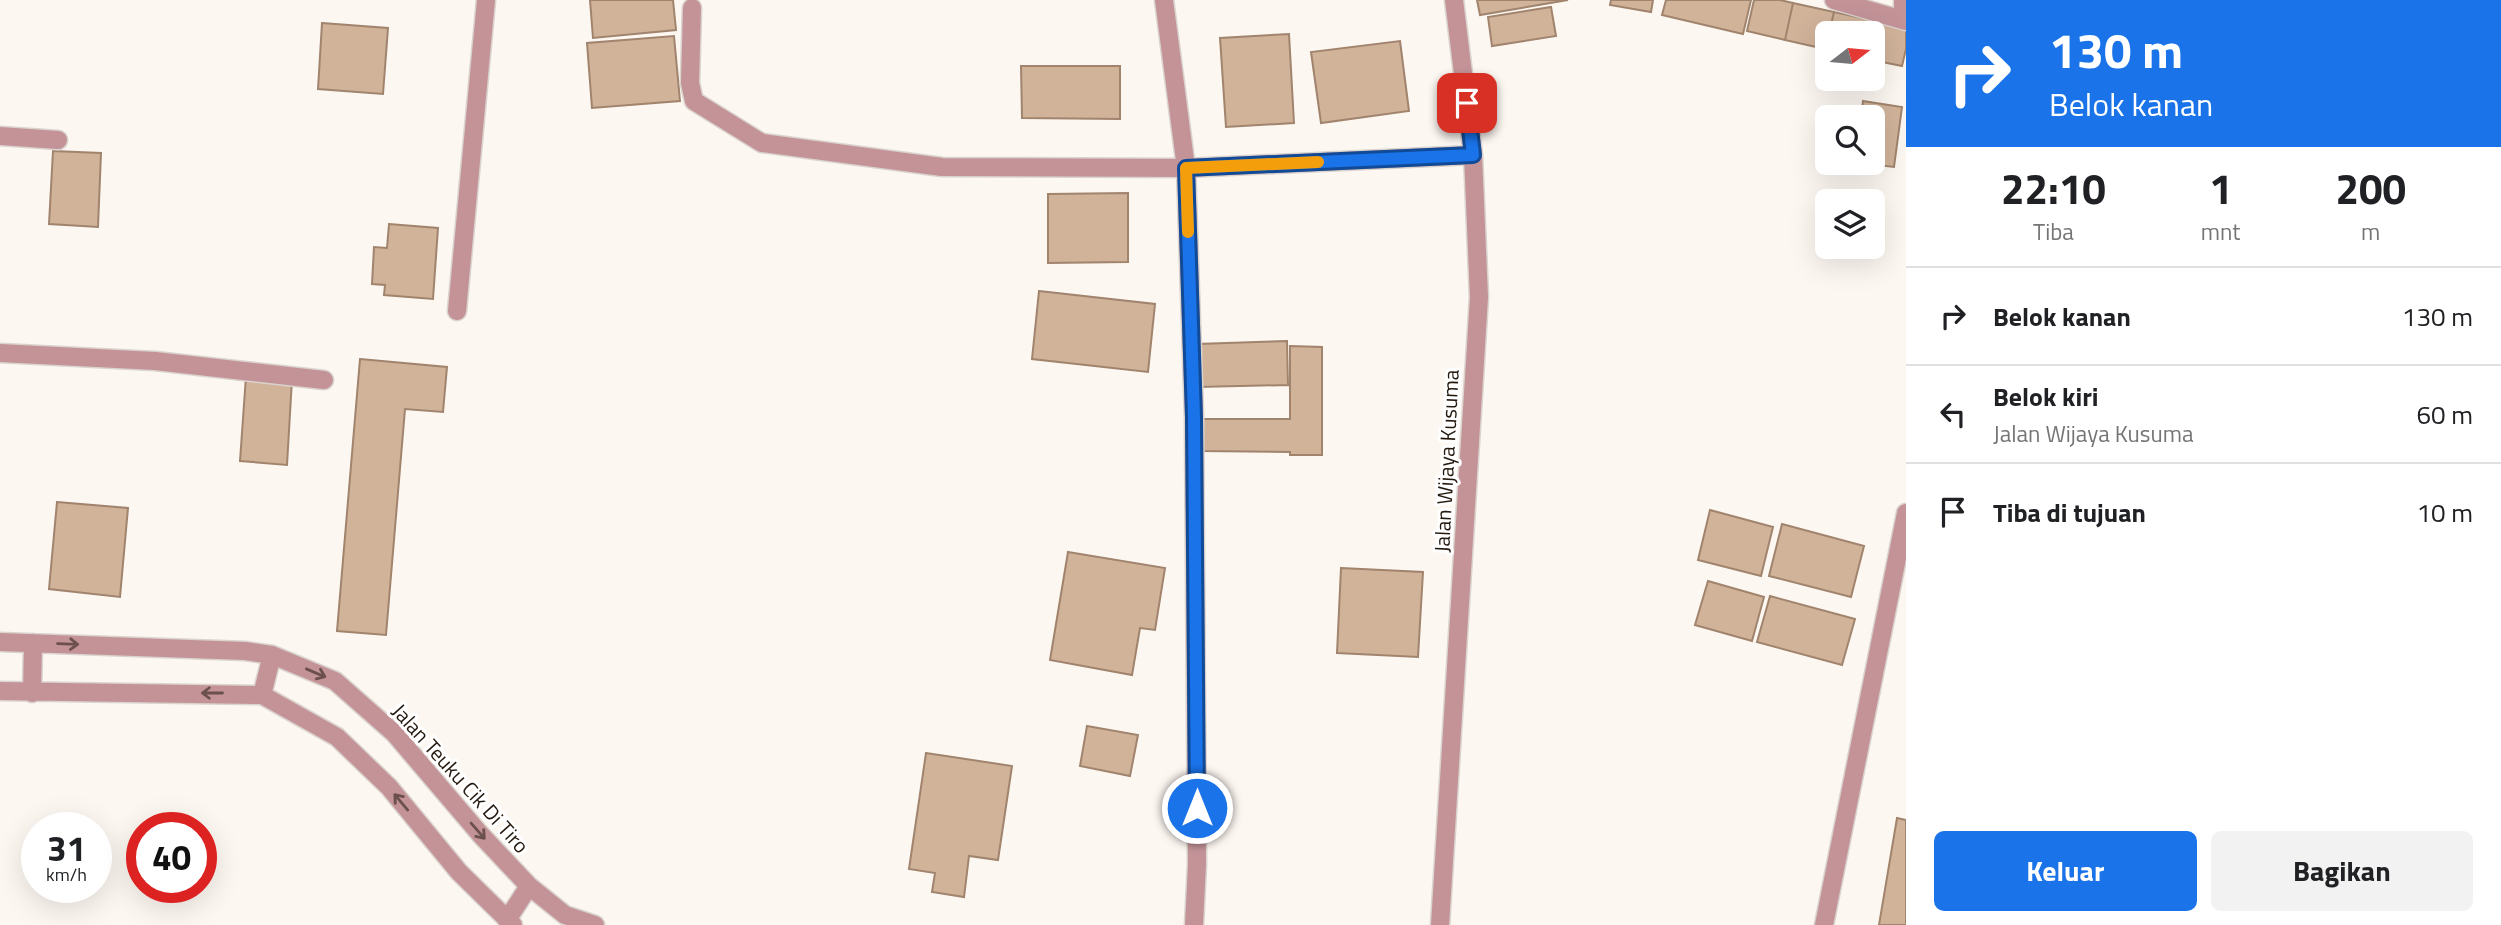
<!DOCTYPE html>
<html lang="id">
<style>
:root{--surface:#fff;--page:#f2f2f2;--text:#202124;--muted:#757577;--line:#e0e0e0;--accent:#1a73e8}
body{margin:0;font-family:"Titillium Web",sans-serif;background:var(--page);color:var(--text);height:100vh;display:flex;flex-direction:column;font-size:26px;white-space:nowrap}
*{box-sizing:border-box;margin:0}
p{font-size:23px;color:var(--muted)}
.icon{flex:none;width:38px;height:38px;fill:none;stroke:currentColor;stroke-width:2;stroke-linecap:round;stroke-linejoin:round}
.map{position:relative;flex:1;overflow:hidden}
.side{display:flex;flex-direction:column;background:var(--surface);width:595px}
.side>*{flex:none}
.guide{background:#1a73e8;color:#fff;overflow:hidden}
.needle{width:46px;rotate:74deg}
.controls{position:absolute;left:1815px;top:21px;display:grid;gap:14px}
.controls a{display:grid;place-items:center;width:70px;height:70px;border-radius:10px;background:var(--surface);box-shadow:0 7px 28px #0002;font-size:35px}
.speed{position:absolute;left:21px;top:812px;display:flex;gap:14px;font-size:35px;font-weight:700;text-align:center}
.speed>*{display:grid;place-content:center;width:91px;height:91px;border-radius:50%;background:var(--surface);box-shadow:0 7px 28px #0002;line-height:1}
.speed small{font-size:18px;font-weight:400}
.speed .limit{border:10px solid #d22;background:#fff;color:#111}
.pin{position:absolute;display:grid;place-items:center;width:60px;height:60px;color:#fff;margin:-30px;border-radius:14px;box-shadow:0 4px 10px #0006}
.me{position:absolute;width:77px;margin:-38px;rotate:0deg;stroke-linejoin:round;filter:drop-shadow(0 0 5px #0008)}
.turn{display:flex;align-items:center;gap:24px;height:147px;padding:0 28px;font-size:32px}
.turn .icon{width:91px;height:91px;stroke-width:2.5}
.turn b{display:block;font-size:49px;line-height:60px}
.eta{display:flex;justify-content:space-evenly;align-items:center;height:119px;text-align:center}
.eta b{font-size:42px;font-weight:700;line-height:49px}
.button{display:flex;gap:14px;margin-top:auto;padding:14px 28px}
.button a{flex:1;height:80px;border-radius:10px;background:var(--accent);color:#fff;font-size:28px;font-weight:700;line-height:80px;text-align:center}
.button a+a{background:var(--page);color:var(--text)}
ul{padding:0;list-style:none}
li{display:flex;align-items:center;gap:21px;height:98px;padding:0 28px;border-top:2px solid var(--line)}
li div{flex:1}
li b{display:block;font-size:26px}
li em{font-style:normal}
main{display:flex;flex:1;min-height:0}
.map>svg:first-child{display:block}
</style>
<main>
<div class="map">
<svg width="1906" height="925" viewBox="0 0 1906 925">
<rect width="100%" height="100%" fill="#fdf7f2"/>
<!-- building -->
<path fill="#d1b39a" stroke="#a1846d" stroke-width="2" d="M 590,0 L 673,0 L 676,30 L 593,38 Z
M 1477,0 L 1568,0 L 1480,15 Z
M 1611,0 L 1653,0 L 1651,12 L 1610,5 Z
M 1666,0 L 1751,0 L 1743,34 L 1662,15 Z
M 1754,0 L 1780,0 L 1793,3 L 1785,40 L 1747,31 Z
M 1793,3 L 1834,12 L 1829,33 L 1827,33 L 1825,49 L 1785,40 Z
M 1551,7 L 1556,36 L 1492,46 L 1488,17 Z
M 1834,12 L 1871,20 L 1868,33 L 1829,33 Z
M 1871,20 L 1906,28 L 1906,49 L 1902,66 L 1872,60 L 1872,33 L 1868,33 Z
M 322,23 L 388,28 L 383,94 L 318,89 Z
M 1289,34 L 1294,123 L 1226,127 L 1220,38 Z
M 674,36 L 680,101 L 592,108 L 587,43 Z
M 1400,41 L 1409,111 L 1321,123 L 1311,52 Z
M 1021,66 L 1120,66 L 1120,119 L 1022,118 Z
M 1863,101 L 1902,107 L 1894,167 L 1860,163 L 1872,163 L 1872,117 L 1861,117 Z
M 53,151 L 101,153 L 98,227 L 49,224 Z
M 1128,193 L 1128,262 L 1048,263 L 1048,194 Z
M 389,224 L 438,228 L 433,299 L 384,295 L 385,285 L 372,284 L 374,247 L 387,248 Z
M 1039,291 L 1155,304 L 1148,372 L 1032,359 Z
M 1287,341 L 1288,385 L 1198,387 L 1197,344 Z
M 1290,346 L 1322,347 L 1322,455 L 1290,455 L 1290,452 L 1200,451 L 1199,419 L 1290,419 Z
M 360,359 L 447,367 L 443,412 L 405,409 L 386,635 L 337,631 Z
M 246,376 L 292,379 L 287,465 L 240,461 Z
M 57,502 L 128,508 L 120,597 L 49,589 Z
M 1710,510 L 1773,527 L 1761,576 L 1698,560 Z
M 1782,524 L 1864,546 L 1851,597 L 1769,576 Z
M 1068,552 L 1165,568 L 1155,630 L 1140,628 L 1132,675 L 1050,660 Z
M 1341,568 L 1423,572 L 1418,657 L 1337,653 Z
M 1708,581 L 1764,597 L 1752,641 L 1695,625 Z
M 1770,596 L 1855,619 L 1842,665 L 1757,642 Z
M 1087,726 L 1138,735 L 1130,776 L 1080,766 Z
M 926,753 L 1012,766 L 998,860 L 969,856 L 964,897 L 932,892 L 935,873 L 909,869 Z
M 1897,818 L 1906,820 L 1906,925 L 1879,925 Z"/>
<g fill="none" stroke-linecap="round" stroke-linejoin="round">
<defs>
<path id="minor" d="M 1164,0 L 1186,168 L 1194,417 L 1197,864 L 1194,925
M 1834,0 L 1906,21
M 692,8 L 690,83 L 694,101 L 762,143 L 942,167 L 1186,168 L 1473,155
M 1903,20 L 1903,0
M 0,136 L 58,140
M 457,311 L 486,0
M 0,353 L 155,361 L 324,380
M 0,642 L 245,651 L 272,655 L 335,681 L 394,733 L 480,834 L 529,886 L 565,915 L 595,925
M 0,691 L 262,695 L 337,737 L 389,787 L 459,872 L 513,925
M 32,693 L 33,643
M 262,695 L 272,655
M 507,920 L 529,886
M 1440,925 L 1479,297 L 1473,155 L 1454,0
M 1824,925 L 1906,513"/>
</defs>
<!-- minor casing -->
<use href="#minor" stroke="#dad3ce" stroke-width="21"/>
<!-- minor -->
<use href="#minor" stroke="#c39398" stroke-width="18"/>
</g>
<!-- one-way arrows -->
<defs><path id="oneway-shaft" d="M-6 0H5M1.5-3L5.5 0L1.5 3" fill="none" stroke-width="1.6" stroke-linecap="round" stroke-linejoin="round" transform="scale(1.75)"/></defs>
<g stroke="#6c504d">
<use href="#oneway-shaft" transform="translate(68 644) rotate(2)"/>
<use href="#oneway-shaft" transform="translate(316 673) rotate(23)"/>
<use href="#oneway-shaft" transform="translate(212 693) rotate(-180)"/>
<use href="#oneway-shaft" transform="translate(401 802) rotate(-130)"/>
<use href="#oneway-shaft" transform="translate(478 831) rotate(49)"/>
</g>
<g fill="none" stroke-linecap="round" stroke-linejoin="round">
<defs>
<path id="route" d="M 1197,808 L 1194,417 L 1186,168 L 1473,155 L 1467,103"/>
</defs>
<!-- route casing -->
<use href="#route" stroke="#114b97" stroke-width="18"/>
<!-- route -->
<use href="#route" stroke="#1a73e8" stroke-width="12"/>
<!-- slow -->
<path stroke="#f59e0b" stroke-width="12" d="M 1188,232 L 1186,168 L 1318,162"/>
</g>
<g text-anchor="middle" dominant-baseline="central" stroke-width="6" stroke-linejoin="round" paint-order="stroke">
<!-- street labels -->
<g font-size="21" fill="#24190f" stroke="#fff">
<text transform="translate(1446 461) rotate(-87)">Jalan Wijaya Kusuma</text>
<text transform="translate(461 778) rotate(48)">Jalan Teuku Cik Di Tiro</text>
</g>
</g>
</svg>
<div class="controls">
<a><svg class="needle" viewBox="-14 -14 28 28"><path d="M0-13l5 13h-10z" fill="#e53935"/><path d="M0 13l5-13h-10z" fill="#757577"/></svg></a>
<a><svg class="icon" aria-label="search" viewBox="0 0 24 24"><circle cx="10" cy="10" r="6"/><path d="M15 15l6 6"/></svg></a>
<a><svg class="icon" aria-label="layers" viewBox="0 0 24 24"><path d="M12 4l9 5-9 5-9-5zM3 14l9 5 9-5"/></svg></a>
</div>
<div class="speed"><div>31<small>km/h</small></div><div class="limit">40</div></div>
<div class="pin" style="left:1467px;top:103px;background:#d93025"><svg class="icon" aria-label="arrive" viewBox="0 0 24 24"><path d="M6 21V4h12l-3 4 3 4H6"/></svg></div>
<svg class="me" style="left:1197px;top:808px" viewBox="-20 -20 40 40"><circle r="17" fill="#1a73e8" stroke="#fff" stroke-width="3"/><path d="M0-11L8 9 0 5-8 9z" fill="#fff"/></svg>
</div>
<section class="side">
<div class="guide">
<div class="turn"><svg class="icon" aria-label="right" viewBox="0 0 24 24"><path d="M7 20v-9h11M14 6l5 5-5 5"/></svg><div><b>130 m</b>Belok kanan</div></div>
</div>
<div class="eta">
<div><b>22:10</b><p>Tiba</p></div>
<div><b>1</b><p>mnt</p></div>
<div><b>200</b><p>m</p></div>
</div>
<ul>
<li><svg class="icon" aria-label="right" viewBox="0 0 24 24"><path d="M7 20v-9h11M14 6l5 5-5 5"/></svg><div><b>Belok kanan</b></div><em>130 m</em></li>
<li><svg class="icon" aria-label="left" viewBox="0 0 24 24"><path d="M17 20v-9H6M10 6l-5 5 5 5"/></svg><div><b>Belok kiri</b><p>Jalan Wijaya Kusuma</p></div><em>60 m</em></li>
<li><svg class="icon" aria-label="arrive" viewBox="0 0 24 24"><path d="M6 21V4h12l-3 4 3 4H6"/></svg><div><b>Tiba di tujuan</b></div><em>10 m</em></li>
</ul>
<div class="button"><a>Keluar</a><a>Bagikan</a></div>
</section>
</main>
